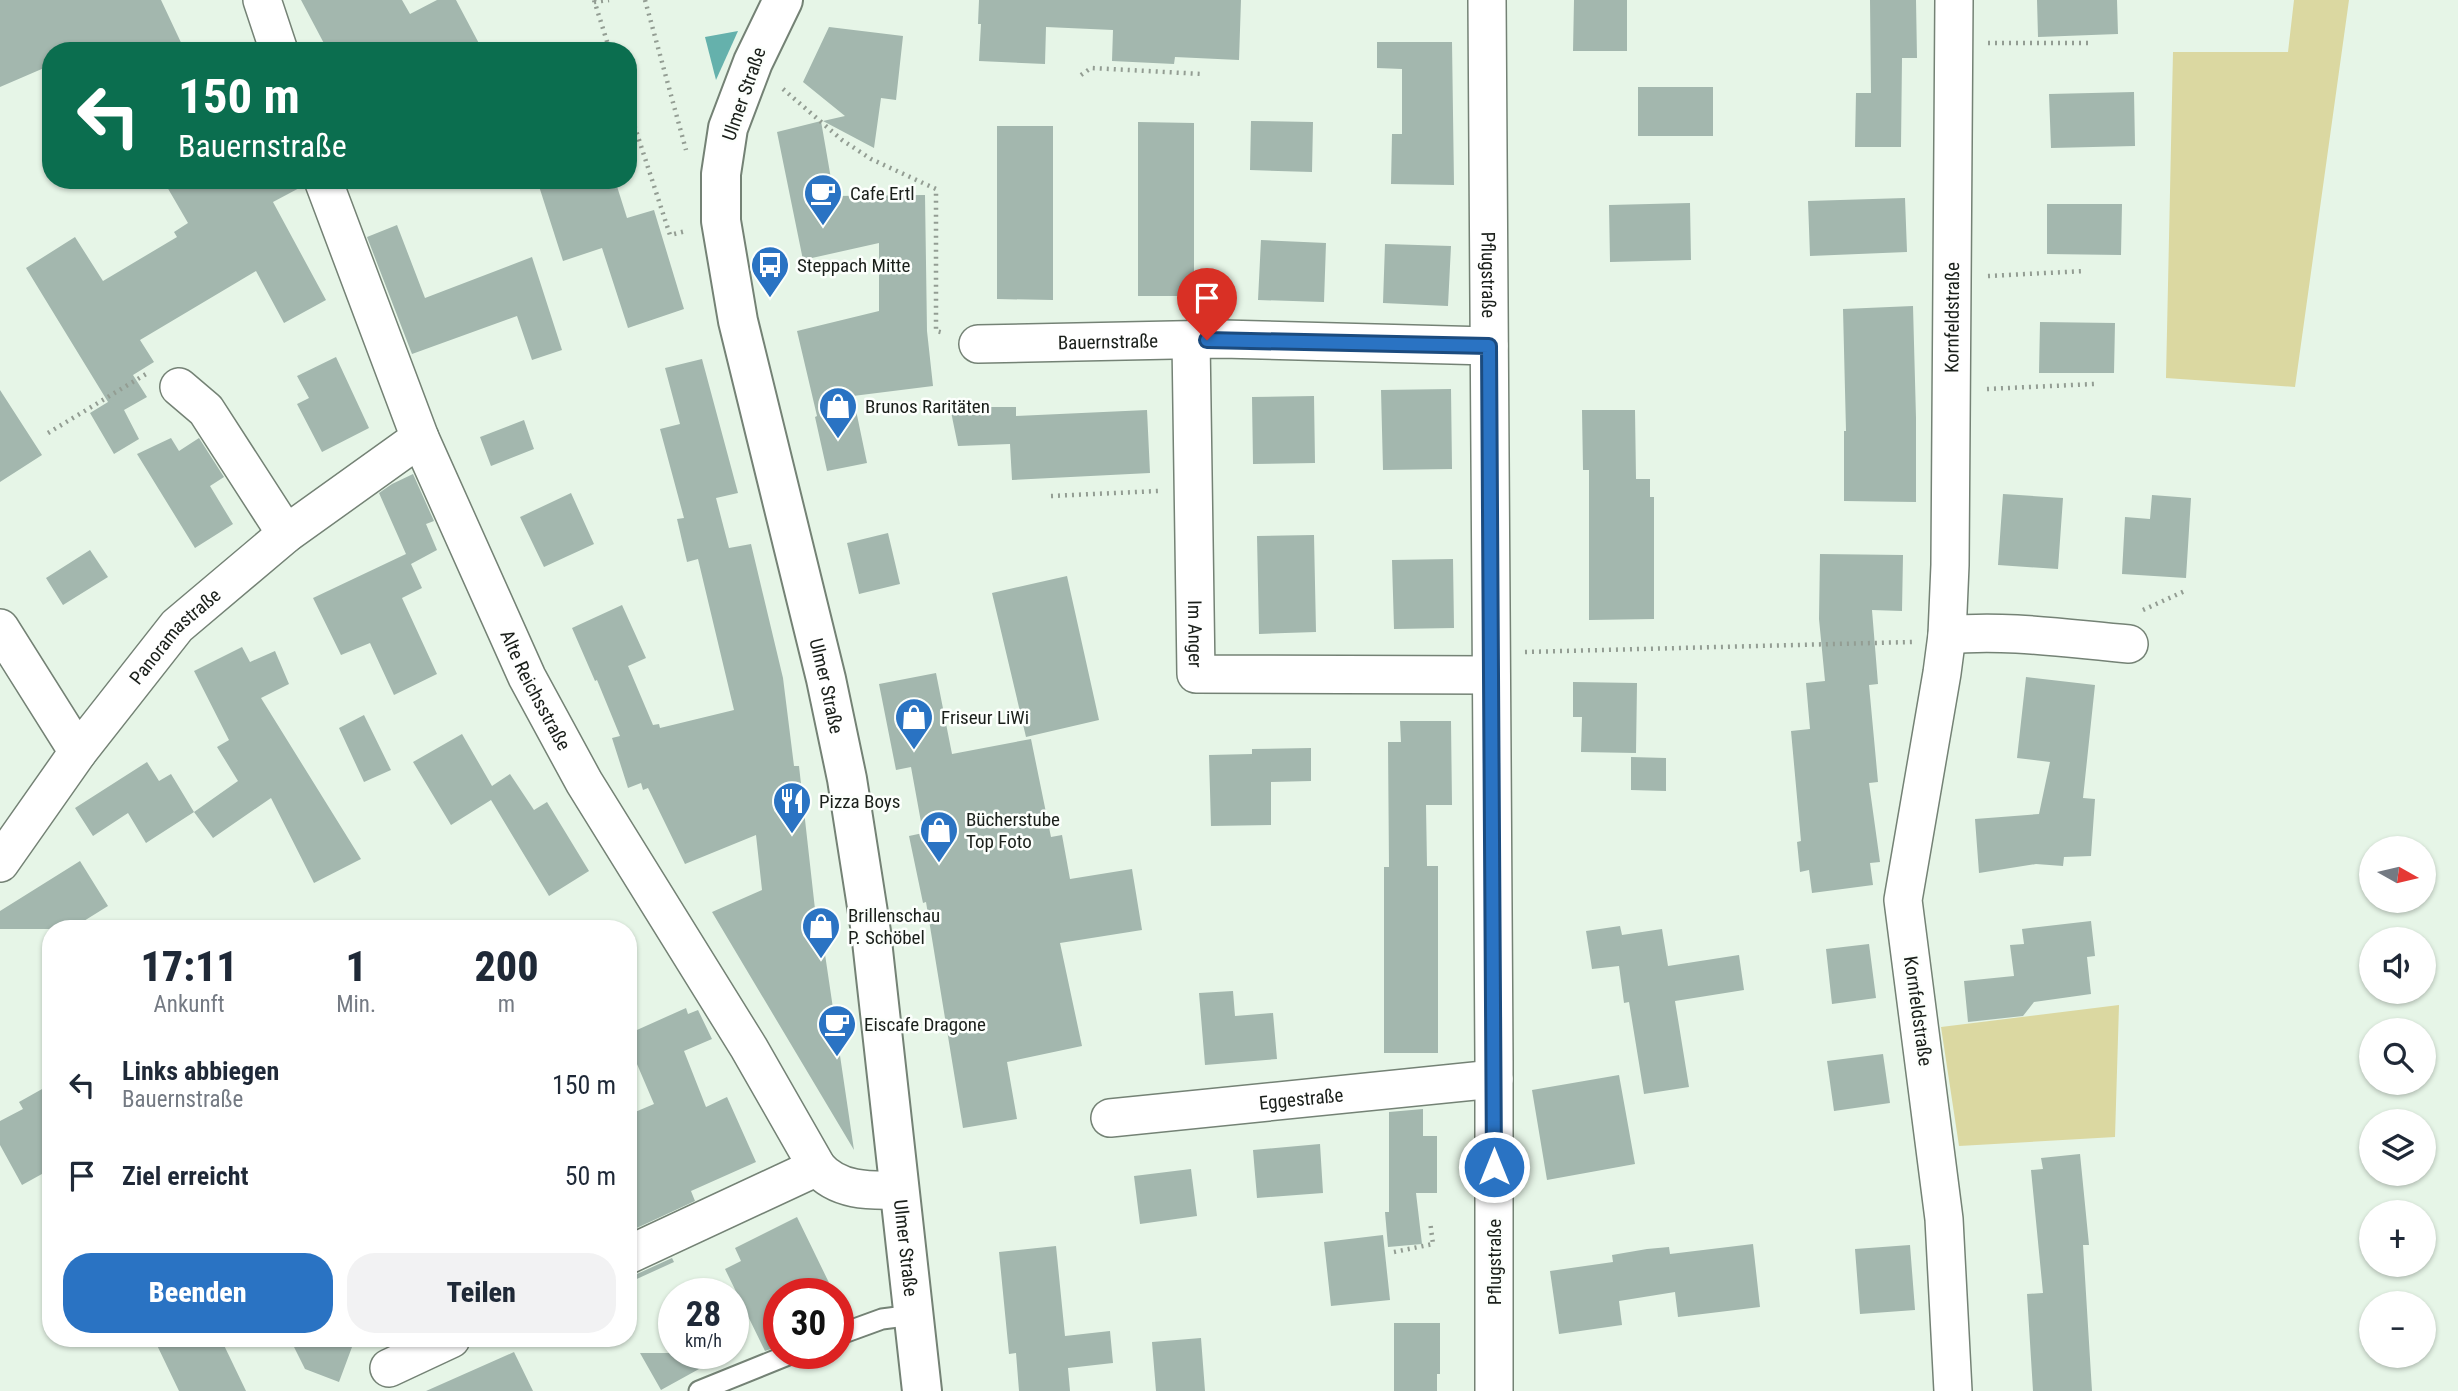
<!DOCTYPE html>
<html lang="de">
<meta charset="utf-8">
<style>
:root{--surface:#fff;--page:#f2f2f3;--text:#1f2937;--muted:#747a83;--accent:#2a73c3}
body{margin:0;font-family:"Roboto Condensed",sans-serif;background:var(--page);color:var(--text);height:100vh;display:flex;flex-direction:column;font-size:26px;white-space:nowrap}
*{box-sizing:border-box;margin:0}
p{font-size:23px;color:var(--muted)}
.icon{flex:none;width:38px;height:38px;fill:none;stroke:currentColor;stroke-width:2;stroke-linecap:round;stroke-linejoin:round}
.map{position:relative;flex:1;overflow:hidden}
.side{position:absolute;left:42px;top:920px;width:595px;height:427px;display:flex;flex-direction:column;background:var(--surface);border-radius:28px;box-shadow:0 2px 5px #0004}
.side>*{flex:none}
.guide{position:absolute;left:42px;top:42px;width:595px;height:147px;border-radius:28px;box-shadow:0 2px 5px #0004;background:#0b6e4f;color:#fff;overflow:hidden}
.needle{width:46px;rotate:98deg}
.fabs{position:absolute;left:2359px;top:836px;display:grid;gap:14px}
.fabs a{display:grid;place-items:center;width:77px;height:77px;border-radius:50%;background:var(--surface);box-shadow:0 2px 5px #0004;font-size:35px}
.speed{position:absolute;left:658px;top:1278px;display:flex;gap:14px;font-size:35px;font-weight:700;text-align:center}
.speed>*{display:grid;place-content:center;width:91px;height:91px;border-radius:50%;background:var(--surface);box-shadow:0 2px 5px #0004;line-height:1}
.speed small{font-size:18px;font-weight:400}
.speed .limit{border:10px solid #d22;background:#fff;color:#111}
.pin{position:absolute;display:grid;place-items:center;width:60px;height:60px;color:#fff;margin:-72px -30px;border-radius:50% 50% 50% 0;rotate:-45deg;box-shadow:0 0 7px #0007}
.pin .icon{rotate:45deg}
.me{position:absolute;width:77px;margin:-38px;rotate:0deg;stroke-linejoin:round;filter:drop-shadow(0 0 5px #0008)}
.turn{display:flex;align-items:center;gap:24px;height:147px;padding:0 21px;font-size:32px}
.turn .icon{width:91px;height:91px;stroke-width:2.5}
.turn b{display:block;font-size:49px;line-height:60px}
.eta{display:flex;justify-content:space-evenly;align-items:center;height:119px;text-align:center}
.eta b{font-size:42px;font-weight:800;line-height:49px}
.primary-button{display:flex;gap:14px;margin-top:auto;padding:14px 21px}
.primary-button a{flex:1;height:80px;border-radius:28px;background:var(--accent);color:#fff;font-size:28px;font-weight:800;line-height:80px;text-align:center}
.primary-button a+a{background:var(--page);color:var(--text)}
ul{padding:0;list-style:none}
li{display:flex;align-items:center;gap:21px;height:91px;padding:0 21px}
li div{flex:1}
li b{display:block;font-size:26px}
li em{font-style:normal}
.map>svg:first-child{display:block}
</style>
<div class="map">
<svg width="2458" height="1391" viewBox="0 0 2458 1391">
<rect width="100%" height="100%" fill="#e6f5e7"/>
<!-- green -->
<path fill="#dbd8a1" d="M 2294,0 L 2349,0 L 2295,387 L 2166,378 L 2173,52 L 2288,52 Z
M 2119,1005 L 2115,1137 L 1959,1146 L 1941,1027 Z"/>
<!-- water -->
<path fill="#65b1ac" d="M 738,31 L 716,80 L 705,37 Z"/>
<!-- building -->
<path fill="#a3b7ae" d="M 0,0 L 161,0 L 185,51 L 51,51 L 51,65 L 0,87 Z
M 301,0 L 402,0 L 410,14 L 437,0 L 456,0 L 483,51 L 328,51 Z
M 979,0 L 1241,0 L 1239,60 L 1175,57 L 1174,64 L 1112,61 L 1113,30 L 1046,27 L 1045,64 L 979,61 L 981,24 L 978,24 Z
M 1574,0 L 1627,0 L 1627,51 L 1573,51 Z
M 1870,0 L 1916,0 L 1917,58 L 1902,58 L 1901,147 L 1855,147 L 1856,93 L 1871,93 Z
M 2037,0 L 2117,0 L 2118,34 L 2038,37 Z
M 829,27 L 903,36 L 896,100 L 881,98 L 874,148 L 823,121 L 845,116 L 803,82 Z
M 1377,42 L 1452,42 L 1454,185 L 1391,184 L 1392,134 L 1402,134 L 1402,69 L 1377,68 Z
M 1638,87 L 1713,87 L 1713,136 L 1638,136 Z
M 2134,92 L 2135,146 L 2051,148 L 2049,94 Z
M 821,121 L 834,196 L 925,195 L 927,331 L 933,386 L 853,396 L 867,463 L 827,471 L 815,417 L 817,416 L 797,331 L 879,311 L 879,243 L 803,260 L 777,132 Z
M 1251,121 L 1313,122 L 1312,172 L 1250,170 Z
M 1138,122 L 1194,123 L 1194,296 L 1138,296 Z
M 997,126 L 1053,126 L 1053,300 L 997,299 Z
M 163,180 L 303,180 L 303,186 L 273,202 L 326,300 L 284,323 L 256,271 L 140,340 L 154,362 L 133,375 L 147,397 L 124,410 L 139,439 L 114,454 L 90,413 L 108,402 L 26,268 L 75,237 L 103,281 L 177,237 L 174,232 L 188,223 Z
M 537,180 L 615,180 L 627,218 L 654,210 L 684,309 L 628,328 L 602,248 L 563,261 Z
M 1905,198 L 1907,252 L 1810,256 L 1808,201 Z
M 1690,203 L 1691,260 L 1610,262 L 1609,205 Z
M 2047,204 L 2122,204 L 2121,255 L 2047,254 Z
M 397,225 L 425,298 L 532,257 L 562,350 L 532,360 L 517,316 L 412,354 L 367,237 Z
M 1261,240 L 1326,243 L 1324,302 L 1258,300 Z
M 1385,244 L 1451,246 L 1448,306 L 1383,303 Z
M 1913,306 L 1916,418 L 1916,502 L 1844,501 L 1844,431 L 1846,431 L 1843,309 Z
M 2040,322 L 2115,323 L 2114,373 L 2039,373 Z
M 336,357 L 369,428 L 322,452 L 297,404 L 309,398 L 297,376 Z
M 702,359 L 738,493 L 716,498 L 729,548 L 751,544 L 783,678 L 794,766 L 799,766 L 818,936 L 822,934 L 854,1150 L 712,912 L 762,890 L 756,835 L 685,864 L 648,788 L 643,790 L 641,783 L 628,788 L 612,738 L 620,736 L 597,680 L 595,681 L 572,628 L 622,605 L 646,658 L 628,666 L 653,725 L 659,724 L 660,728 L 734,710 L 698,559 L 687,562 L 677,519 L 684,518 L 660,429 L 680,424 L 665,368 Z
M 1451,389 L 1452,469 L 1383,470 L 1381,390 Z
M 0,390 L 42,455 L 0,482 Z
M 1314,396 L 1315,463 L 1253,464 L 1252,397 Z
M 950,407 L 1016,407 L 1016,416 L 1147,410 L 1150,473 L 1012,480 L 1010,444 L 958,446 Z
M 1582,410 L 1635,410 L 1636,479 L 1650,479 L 1650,497 L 1654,497 L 1654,619 L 1589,620 L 1589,470 L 1583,470 Z
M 524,420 L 534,449 L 491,466 L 480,437 Z
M 171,438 L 179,451 L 199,438 L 224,477 L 210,486 L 233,524 L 195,548 L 137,454 Z
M 413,474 L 434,521 L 426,524 L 437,550 L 411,564 L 422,588 L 402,598 L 437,674 L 394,695 L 370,643 L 341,655 L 313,598 L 406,554 L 379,493 L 392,484 Z
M 571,493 L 594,544 L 544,567 L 520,517 Z
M 2003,494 L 2063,498 L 2058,569 L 1998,565 Z
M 2152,495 L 2191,498 L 2186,578 L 2122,574 L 2125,517 L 2150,519 Z
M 888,533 L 900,584 L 859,594 L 847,543 Z
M 1314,535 L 1316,632 L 1259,634 L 1257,536 Z
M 90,550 L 108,577 L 63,605 L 46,578 Z
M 1820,554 L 1903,555 L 1902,611 L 1872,610 L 1878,684 L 1869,685 L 1878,782 L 1869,783 L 1880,862 L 1870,863 L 1873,885 L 1812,893 L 1809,870 L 1800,872 L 1797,842 L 1801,841 L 1791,731 L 1810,729 L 1806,683 L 1825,681 L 1819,619 Z
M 1453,559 L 1454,628 L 1394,629 L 1392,560 Z
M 1067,576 L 1099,720 L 1026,737 L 992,593 Z
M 242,647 L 250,662 L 275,651 L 289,684 L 261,698 L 361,859 L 314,883 L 271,798 L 213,838 L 194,812 L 238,781 L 217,747 L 229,740 L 194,671 Z
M 936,673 L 952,754 L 1031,739 L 1051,837 L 1062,835 L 1070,879 L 1132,869 L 1142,930 L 1060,943 L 1082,1046 L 1007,1062 L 1017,1119 L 963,1128 L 926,902 L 923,903 L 909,836 L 923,833 L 911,767 L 896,770 L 879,684 Z
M 2026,677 L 2095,685 L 2083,798 L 2095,799 L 2091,856 L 2064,857 L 2063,866 L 2036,864 L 1979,873 L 1975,819 L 2039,814 L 2050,762 L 2017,758 Z
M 1573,682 L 1637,683 L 1636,753 L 1581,752 L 1582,717 L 1573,717 Z
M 364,715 L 391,770 L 364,782 L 339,728 Z
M 1400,721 L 1451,721 L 1452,805 L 1426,805 L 1427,866 L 1438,866 L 1438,1053 L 1384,1053 L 1384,867 L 1389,867 L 1388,742 L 1401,742 Z
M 462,734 L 492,786 L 510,774 L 534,810 L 547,802 L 589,871 L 549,896 L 491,800 L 451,825 L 413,762 Z
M 1311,748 L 1311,781 L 1271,782 L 1271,825 L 1211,826 L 1209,755 L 1252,754 L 1252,749 Z
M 1631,757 L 1666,758 L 1666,791 L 1631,790 Z
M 147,762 L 159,781 L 171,774 L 194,812 L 146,843 L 128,813 L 93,836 L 75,808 Z
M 80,861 L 108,906 L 71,929 L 0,929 L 0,911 Z
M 2091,921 L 2095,956 L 2087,957 L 2091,994 L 2034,1002 L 2023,1016 L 1968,1022 L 1964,981 L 2014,976 L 2010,945 L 2024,944 L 2022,929 Z
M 1620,926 L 1622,935 L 1662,929 L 1668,966 L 1739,955 L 1744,990 L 1675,1001 L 1689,1087 L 1644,1094 L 1629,1002 L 1624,1003 L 1619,966 L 1592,969 L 1586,931 Z
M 1869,944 L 1876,998 L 1832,1004 L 1826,949 Z
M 1233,991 L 1235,1016 L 1273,1013 L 1277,1059 L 1205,1065 L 1199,993 Z
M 686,1008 L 688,1014 L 698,1010 L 712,1039 L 684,1051 L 706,1107 L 727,1097 L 756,1162 L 691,1191 L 695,1201 L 628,1232 L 628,1115 L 654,1104 L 628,1043 L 628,1034 Z
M 1883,1054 L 1890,1103 L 1834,1111 L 1827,1061 Z
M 1619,1075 L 1635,1164 L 1547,1180 L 1532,1090 Z
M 51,1084 L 51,1169 L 22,1185 L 0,1145 L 0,1121 L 23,1109 L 19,1102 Z
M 1423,1109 L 1423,1136 L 1437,1136 L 1437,1193 L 1416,1193 L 1422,1244 L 1388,1247 L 1385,1212 L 1389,1212 L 1389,1112 Z
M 1320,1144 L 1323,1193 L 1257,1198 L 1253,1150 Z
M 2080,1154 L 2089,1245 L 2083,1245 L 2092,1391 L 2033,1391 L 2027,1294 L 2043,1293 L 2031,1170 L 2043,1169 L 2041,1158 Z
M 1191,1169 L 1197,1216 L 1140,1224 L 1134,1176 Z
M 797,1217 L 834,1293 L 779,1293 L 779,1346 L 765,1351 L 725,1269 L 741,1261 L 735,1248 Z
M 1383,1235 L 1390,1300 L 1331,1306 L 1324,1242 Z
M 1753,1244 L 1760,1307 L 1678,1317 L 1675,1292 L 1619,1301 L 1622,1325 L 1559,1334 L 1550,1271 L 1613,1262 L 1612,1255 L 1647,1249 L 1669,1247 L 1670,1254 Z
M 1910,1245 L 1915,1310 L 1860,1314 L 1855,1249 Z
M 1056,1246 L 1065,1336 L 1110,1331 L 1113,1363 L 1068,1368 L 1070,1391 L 1019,1391 L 1016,1353 L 1009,1354 L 999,1252 Z
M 672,1258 L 674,1262 L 628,1283 L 628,1276 L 637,1274 Z
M 1394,1323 L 1440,1323 L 1440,1374 L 1437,1374 L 1437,1391 L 1394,1391 Z
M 1201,1338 L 1205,1391 L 1156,1391 L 1152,1342 Z
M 154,1339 L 221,1339 L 246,1391 L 179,1391 Z
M 290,1339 L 355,1339 L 339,1382 L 305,1369 Z
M 514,1352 L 533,1391 L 426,1391 Z
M 640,1353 L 728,1353 L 661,1390 Z"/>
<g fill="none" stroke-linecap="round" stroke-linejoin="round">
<defs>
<path id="lane" d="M 838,1335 L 882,1319 L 913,1315
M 699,1391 L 793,1353"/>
<g id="street">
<path d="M 262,0 L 279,51"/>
<path id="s1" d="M 1487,0 L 1494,1061 L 1494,1391"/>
<path id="s2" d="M 323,180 L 420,438 L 527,677 L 584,782 L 749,1048 L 817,1167 C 837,1191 869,1191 898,1190"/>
<path id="s3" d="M 1191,340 L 1196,674 L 1491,675"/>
<path id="s4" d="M 978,344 L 1222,339 L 1489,346"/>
<path d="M 179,387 L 206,410 L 286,534"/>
<path d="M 0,628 L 78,752"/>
<path d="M 1947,635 C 2007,629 2069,639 2129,644"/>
<path id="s5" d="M 0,863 L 78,752 L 177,626 L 286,534 L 420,438"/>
<path id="s6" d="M 1110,1118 L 1494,1079"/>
<path d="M 628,1255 L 817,1167"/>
<path d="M 389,1368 L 451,1339"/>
<path id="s7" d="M 1953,1391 L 1944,1219 L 1903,900 L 1942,673 L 1947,635 L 1950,565 L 1954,0"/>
</g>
<g id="secondary">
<path id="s8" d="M 783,0 L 753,62 L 728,128 L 721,174 L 721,221 L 738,321 L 826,679 L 847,779 L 871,932 L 922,1391"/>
</g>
</defs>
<!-- lane casing -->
<use href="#lane" stroke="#748275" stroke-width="23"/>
<!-- street casing -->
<use href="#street" stroke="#748275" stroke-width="40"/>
<!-- secondary casing -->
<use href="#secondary" stroke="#748275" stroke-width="42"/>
<!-- path -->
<path stroke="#939d93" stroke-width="4.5" stroke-dasharray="2 5" stroke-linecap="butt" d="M 594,0 L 610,51
M 645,0 L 686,150
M 594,2 L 609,0
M 1988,43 L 2092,43
M 1081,75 L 1091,68 L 1202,74
M 783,89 L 842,140 L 871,159 L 936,189 L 936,331 L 944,333
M 628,106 L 670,235 L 686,231
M 1988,276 L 2085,271
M 1987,389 L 2094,384
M 48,433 L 146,374
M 1051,496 L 1158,491
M 2143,610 L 2187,590
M 1525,652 L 1912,642
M 1394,1252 L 1433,1244 L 1430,1221"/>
<!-- lane -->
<use href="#lane" stroke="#fff" stroke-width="19"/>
<!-- street -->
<use href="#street" stroke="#fff" stroke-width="37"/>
<!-- secondary -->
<use href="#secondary" stroke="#fff" stroke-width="38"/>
</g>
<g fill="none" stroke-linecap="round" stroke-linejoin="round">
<defs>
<path id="route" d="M 1207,340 L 1489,346 L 1494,1167"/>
</defs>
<!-- route casing -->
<use href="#route" stroke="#1b4b7f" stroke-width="18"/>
<!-- route -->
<use href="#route" stroke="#2a73c3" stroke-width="12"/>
</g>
<!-- icons -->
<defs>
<symbol id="cafe-pin" viewBox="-11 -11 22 30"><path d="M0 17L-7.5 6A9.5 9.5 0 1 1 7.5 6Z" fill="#2a73c3" stroke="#fcfffc"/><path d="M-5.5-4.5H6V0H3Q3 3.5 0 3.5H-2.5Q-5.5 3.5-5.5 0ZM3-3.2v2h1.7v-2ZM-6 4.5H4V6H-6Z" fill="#fff"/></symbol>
<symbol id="bus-pin" viewBox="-11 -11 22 30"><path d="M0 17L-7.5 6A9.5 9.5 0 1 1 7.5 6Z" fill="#2a73c3" stroke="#fcfffc"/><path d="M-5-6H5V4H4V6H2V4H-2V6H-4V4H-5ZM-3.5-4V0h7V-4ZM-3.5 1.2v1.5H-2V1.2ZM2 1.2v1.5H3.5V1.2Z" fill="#fff"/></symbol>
<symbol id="shop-pin" viewBox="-11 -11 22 30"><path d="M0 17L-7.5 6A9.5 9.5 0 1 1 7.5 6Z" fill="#2a73c3" stroke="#fcfffc"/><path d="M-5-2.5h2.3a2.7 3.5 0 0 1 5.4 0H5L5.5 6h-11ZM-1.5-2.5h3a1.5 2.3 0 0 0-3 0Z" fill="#fff"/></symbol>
<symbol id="restaurant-pin" viewBox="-11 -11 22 30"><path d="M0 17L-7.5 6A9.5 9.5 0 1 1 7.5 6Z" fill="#2a73c3" stroke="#fcfffc"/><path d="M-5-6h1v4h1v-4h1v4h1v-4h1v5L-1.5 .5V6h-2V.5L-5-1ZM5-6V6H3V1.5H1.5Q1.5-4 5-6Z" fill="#fff"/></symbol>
</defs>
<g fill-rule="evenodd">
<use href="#cafe-pin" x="801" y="171" width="44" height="60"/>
<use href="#bus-pin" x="748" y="243" width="44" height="60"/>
<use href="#shop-pin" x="816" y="384" width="44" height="60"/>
<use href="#shop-pin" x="892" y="695" width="44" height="60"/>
<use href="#restaurant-pin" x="770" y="779" width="44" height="60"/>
<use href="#shop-pin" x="917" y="808" width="44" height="60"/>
<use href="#shop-pin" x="799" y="904" width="44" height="60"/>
<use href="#cafe-pin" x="815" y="1002" width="44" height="60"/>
</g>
<g text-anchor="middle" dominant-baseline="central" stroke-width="5" stroke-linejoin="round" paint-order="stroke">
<!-- street labels -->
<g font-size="19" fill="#1a1f1a" stroke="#fcfffc">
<text transform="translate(744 94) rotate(-71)">Ulmer Straße</text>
<text stroke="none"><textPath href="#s1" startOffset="275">Pflugstraße</textPath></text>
<text stroke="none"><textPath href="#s7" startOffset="1080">Kornfeldstraße</textPath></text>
<text stroke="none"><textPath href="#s4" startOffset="130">Bauernstraße</textPath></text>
<text stroke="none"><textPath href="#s3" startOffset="294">Im Anger</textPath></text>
<text stroke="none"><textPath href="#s5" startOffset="287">Panoramastraße</textPath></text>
<text stroke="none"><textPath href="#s8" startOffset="710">Ulmer Straße</textPath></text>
<text stroke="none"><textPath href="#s2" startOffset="553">Alte Reichsstraße</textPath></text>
<text transform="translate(1918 1011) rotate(82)">Kornfeldstraße</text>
<text stroke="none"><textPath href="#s6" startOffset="192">Eggestraße</textPath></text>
<text stroke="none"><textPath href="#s8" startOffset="1278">Ulmer Straße</textPath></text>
<text transform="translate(1494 1262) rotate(-90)">Pflugstraße</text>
</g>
<!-- poi labels -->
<g font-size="19" fill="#1a1f1a" stroke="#fcfffc" text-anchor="start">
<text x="850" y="193">Cafe Ertl</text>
<text x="797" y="265">Steppach Mitte</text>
<text x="865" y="406">Brunos Raritäten</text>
<text x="941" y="717">Friseur LiWi</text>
<text x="819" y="801">Pizza Boys</text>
<text x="966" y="819">Bücherstube<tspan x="966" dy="22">Top Foto</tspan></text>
<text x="848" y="915">Brillenschau<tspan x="848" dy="22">P. Schöbel</tspan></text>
<text x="864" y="1024">Eiscafe Dragone</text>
</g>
</g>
</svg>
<div class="fabs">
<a><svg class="needle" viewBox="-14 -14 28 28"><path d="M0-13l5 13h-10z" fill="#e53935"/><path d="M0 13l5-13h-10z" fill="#747a83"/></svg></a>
<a><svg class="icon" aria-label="sound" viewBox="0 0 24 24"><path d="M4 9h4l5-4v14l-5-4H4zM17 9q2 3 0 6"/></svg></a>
<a><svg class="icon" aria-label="search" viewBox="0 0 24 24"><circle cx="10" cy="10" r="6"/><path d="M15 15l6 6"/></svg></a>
<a><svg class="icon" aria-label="layers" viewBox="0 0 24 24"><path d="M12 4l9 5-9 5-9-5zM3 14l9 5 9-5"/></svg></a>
<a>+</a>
<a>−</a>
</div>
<div class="speed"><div>28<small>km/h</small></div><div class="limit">30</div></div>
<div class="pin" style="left:1207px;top:340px;background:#d93025"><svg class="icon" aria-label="arrive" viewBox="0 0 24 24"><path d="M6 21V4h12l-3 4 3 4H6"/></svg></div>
<svg class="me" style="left:1494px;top:1167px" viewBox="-20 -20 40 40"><circle r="17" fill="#2a73c3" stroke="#fff" stroke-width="3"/><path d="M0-11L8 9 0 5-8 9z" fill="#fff"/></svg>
<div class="guide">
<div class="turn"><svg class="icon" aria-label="left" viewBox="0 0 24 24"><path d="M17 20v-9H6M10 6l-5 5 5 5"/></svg><div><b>150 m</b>Bauernstraße</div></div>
</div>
<section class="side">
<div class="eta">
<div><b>17:11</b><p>Ankunft</p></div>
<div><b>1</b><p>Min.</p></div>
<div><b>200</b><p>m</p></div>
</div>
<ul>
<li><svg class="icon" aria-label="left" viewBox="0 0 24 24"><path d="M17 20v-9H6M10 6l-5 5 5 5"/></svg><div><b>Links abbiegen</b><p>Bauernstraße</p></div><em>150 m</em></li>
<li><svg class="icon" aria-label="arrive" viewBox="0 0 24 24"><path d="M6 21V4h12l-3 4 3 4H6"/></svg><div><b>Ziel erreicht</b></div><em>50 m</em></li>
</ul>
<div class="primary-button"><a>Beenden</a><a>Teilen</a></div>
</section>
</div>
